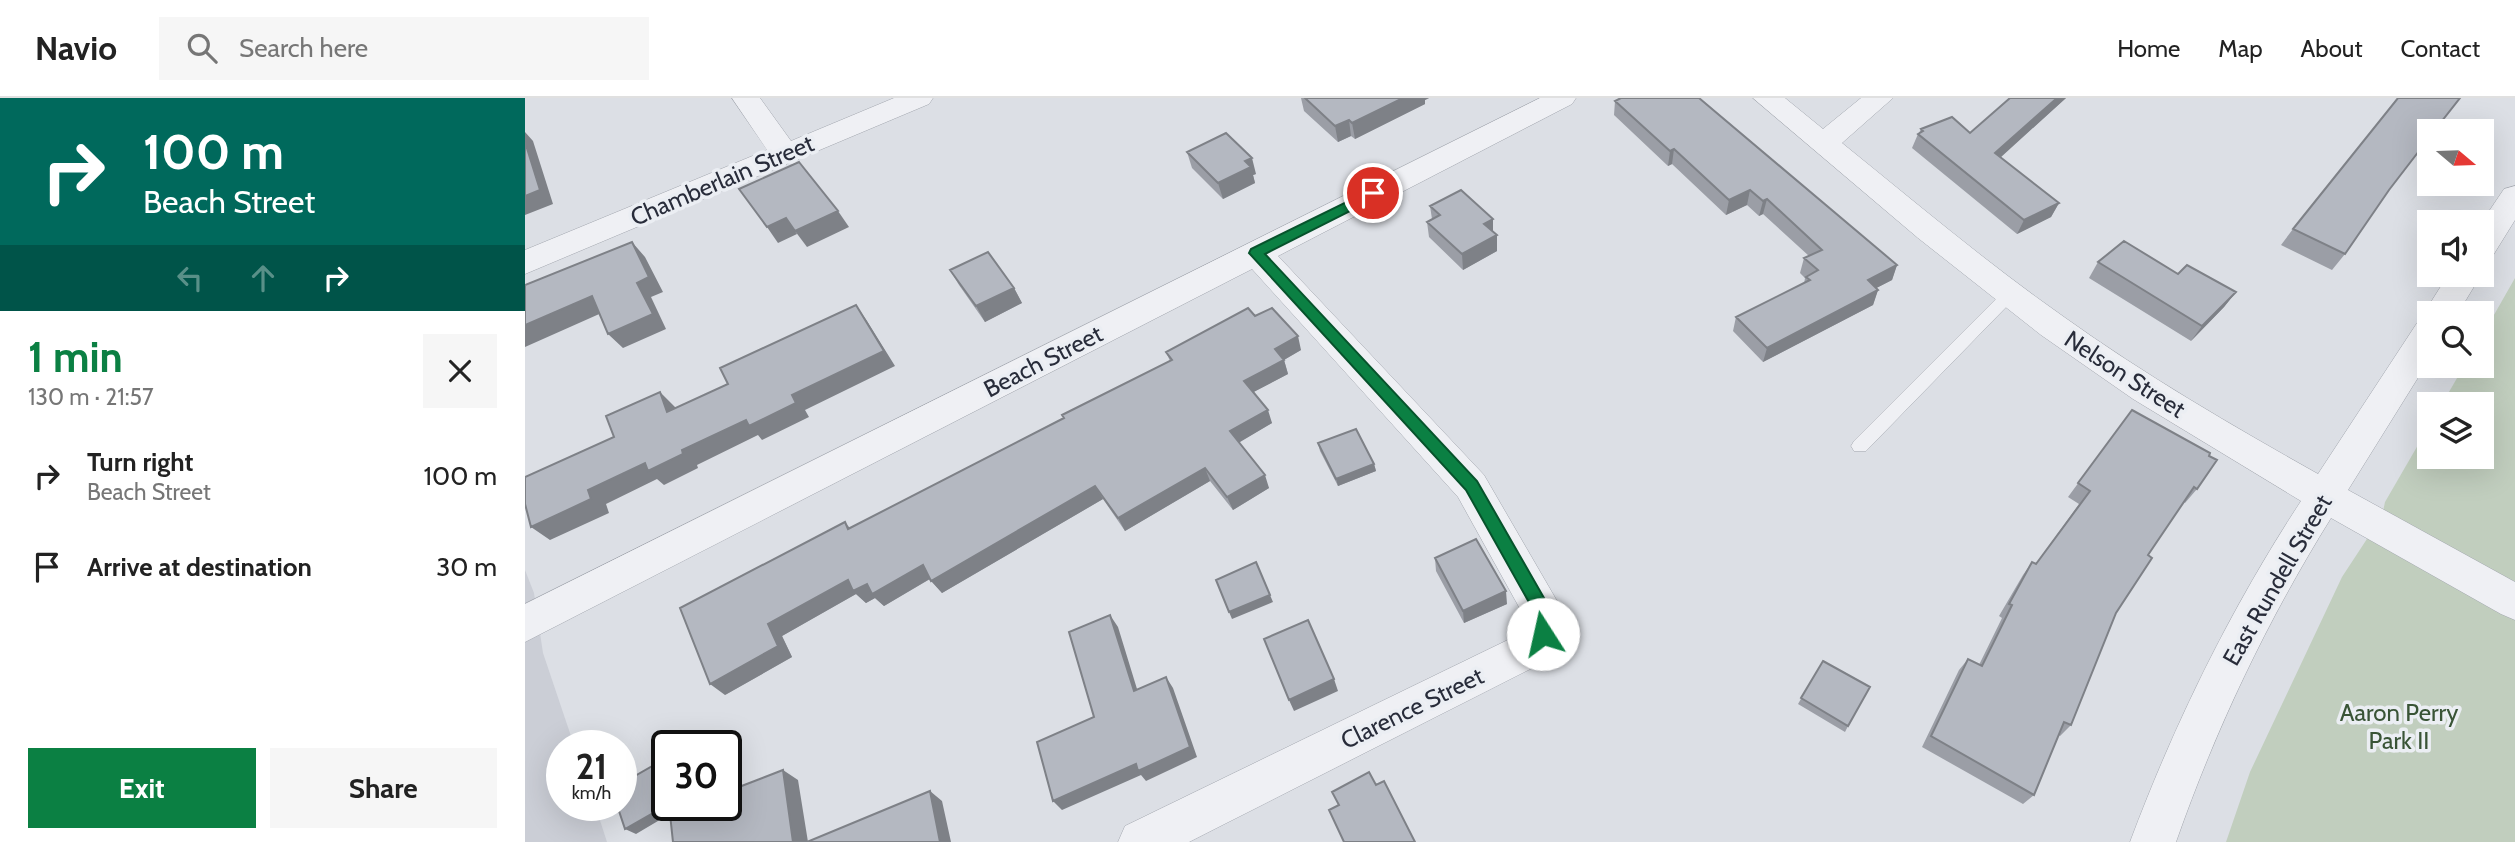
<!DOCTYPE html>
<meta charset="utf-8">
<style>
:root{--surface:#fff;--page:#f6f6f6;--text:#222;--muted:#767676;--line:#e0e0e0;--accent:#0b8043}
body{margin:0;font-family:Cabin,sans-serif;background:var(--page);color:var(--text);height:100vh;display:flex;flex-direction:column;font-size:26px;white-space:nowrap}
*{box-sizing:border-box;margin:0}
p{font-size:23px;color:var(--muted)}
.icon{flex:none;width:38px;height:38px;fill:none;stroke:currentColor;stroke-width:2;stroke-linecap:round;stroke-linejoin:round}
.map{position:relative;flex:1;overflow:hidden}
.side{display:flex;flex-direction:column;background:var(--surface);width:525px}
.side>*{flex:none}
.banner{background:#00695c;color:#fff;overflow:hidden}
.needle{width:46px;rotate:109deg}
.tools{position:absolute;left:1892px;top:21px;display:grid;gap:14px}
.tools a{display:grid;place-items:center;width:77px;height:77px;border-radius:0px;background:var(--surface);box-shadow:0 7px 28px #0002;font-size:35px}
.speed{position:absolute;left:21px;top:632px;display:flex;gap:14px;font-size:35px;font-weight:700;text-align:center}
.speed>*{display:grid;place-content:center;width:91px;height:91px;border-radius:50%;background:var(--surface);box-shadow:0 7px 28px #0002;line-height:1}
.speed small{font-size:18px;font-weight:400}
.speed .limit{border:4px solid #111;border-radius:10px;background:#fff;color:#111}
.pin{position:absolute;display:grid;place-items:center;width:60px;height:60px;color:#fff;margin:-30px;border:4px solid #fff;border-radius:50%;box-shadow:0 2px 7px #0007}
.me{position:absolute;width:77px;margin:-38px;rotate:350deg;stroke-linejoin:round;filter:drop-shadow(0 0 5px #0008)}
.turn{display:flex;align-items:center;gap:24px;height:147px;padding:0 28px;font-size:32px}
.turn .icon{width:91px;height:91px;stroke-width:2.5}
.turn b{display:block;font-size:49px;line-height:60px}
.lanes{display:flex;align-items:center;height:66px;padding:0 28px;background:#0003;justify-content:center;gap:35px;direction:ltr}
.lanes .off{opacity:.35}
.round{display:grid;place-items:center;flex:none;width:74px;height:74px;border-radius:0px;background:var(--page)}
.overview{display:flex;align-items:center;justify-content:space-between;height:119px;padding:0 28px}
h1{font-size:42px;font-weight:700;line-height:52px;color:var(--accent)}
.cta{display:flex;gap:14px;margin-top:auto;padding:14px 28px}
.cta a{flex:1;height:80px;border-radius:0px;background:var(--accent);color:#fff;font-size:28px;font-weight:700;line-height:80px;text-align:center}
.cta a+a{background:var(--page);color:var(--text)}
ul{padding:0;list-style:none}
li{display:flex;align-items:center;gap:21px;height:91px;padding:0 28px}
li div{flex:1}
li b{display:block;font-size:26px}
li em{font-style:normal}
header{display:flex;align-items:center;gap:42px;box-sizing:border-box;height:98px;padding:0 35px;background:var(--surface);border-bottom:2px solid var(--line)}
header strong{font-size:33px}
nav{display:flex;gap:38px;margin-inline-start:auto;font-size:24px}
.search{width:490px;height:63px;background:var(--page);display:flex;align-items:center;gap:18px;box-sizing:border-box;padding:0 24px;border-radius:0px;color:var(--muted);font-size:26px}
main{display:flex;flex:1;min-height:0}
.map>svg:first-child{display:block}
</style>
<header>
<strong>Navio</strong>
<div class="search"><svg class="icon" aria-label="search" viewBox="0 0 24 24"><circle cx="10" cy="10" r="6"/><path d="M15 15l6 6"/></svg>Search here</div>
<nav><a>Home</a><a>Map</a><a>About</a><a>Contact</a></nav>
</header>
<main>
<section class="side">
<div class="banner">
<div class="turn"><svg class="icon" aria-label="right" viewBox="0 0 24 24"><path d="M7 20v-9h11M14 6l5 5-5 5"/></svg><div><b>100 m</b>Beach Street</div></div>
<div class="lanes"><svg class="icon off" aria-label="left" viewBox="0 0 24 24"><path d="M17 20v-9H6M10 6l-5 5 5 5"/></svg><svg class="icon off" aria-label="ahead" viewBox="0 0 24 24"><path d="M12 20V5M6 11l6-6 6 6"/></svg><svg class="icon" aria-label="right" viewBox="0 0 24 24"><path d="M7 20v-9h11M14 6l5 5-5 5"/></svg></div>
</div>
<div class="overview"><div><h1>1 min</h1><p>130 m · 21:57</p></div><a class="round"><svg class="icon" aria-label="close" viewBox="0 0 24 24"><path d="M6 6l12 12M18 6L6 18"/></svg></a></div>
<ul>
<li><svg class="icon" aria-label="right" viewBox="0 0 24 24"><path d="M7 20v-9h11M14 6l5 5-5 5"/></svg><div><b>Turn right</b><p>Beach Street</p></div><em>100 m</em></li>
<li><svg class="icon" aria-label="arrive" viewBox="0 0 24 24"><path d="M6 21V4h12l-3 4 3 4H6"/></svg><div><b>Arrive at destination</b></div><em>30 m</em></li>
</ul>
<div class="cta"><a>Exit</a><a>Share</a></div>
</section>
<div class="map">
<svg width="1990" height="744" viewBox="0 0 1990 744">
<rect width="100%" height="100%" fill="#dcdfe5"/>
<!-- built -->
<path fill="#cbced6" d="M 0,472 L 9,495 L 18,555 L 49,647 L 37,648 L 37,707 L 70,707 L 82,744 L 0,744 Z"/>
<!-- green -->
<path fill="#c1cebe" d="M 1990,180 L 1990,744 L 1701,744 L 1725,674 L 1817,479 L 1857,418 L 1860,404 L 1904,328 L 1904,359 L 1956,359 L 1956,306 L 1917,306 L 1939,268 L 1956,268 L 1957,238 Z"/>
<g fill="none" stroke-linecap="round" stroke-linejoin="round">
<defs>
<path id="lane" d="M 1485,190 L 1490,192 L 1493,196 L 1490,200 L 1341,353 L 1329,353 L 1326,348 L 1329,343 L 1480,192 Z"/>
<path id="street" d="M 207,0 L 235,0 L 266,43 L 369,0 L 408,0 L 404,6 L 0,176 L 0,152 L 242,52 Z
M 1015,0 L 1051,0 L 1047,6 L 753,158 L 959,377 L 1039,515 L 1039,534 L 1021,563 L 664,744 L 593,744 L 600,728 L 993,537 L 999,530 L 999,518 L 933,399 L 727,171 L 0,544 L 0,506 Z
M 1228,0 L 1260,0 L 1298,31 L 1336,0 L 1368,0 L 1317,45 C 1390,104 1462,165 1539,219 C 1620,277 1706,327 1793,376 L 1892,225 L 1903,222 L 1899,215 L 1923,177 L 1956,177 L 1933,215 L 1904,215 L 1904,262 L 1823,392 L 1990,484 L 1990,522 L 1976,516 L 1806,420 C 1742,523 1691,630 1651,744 L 1605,744 C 1650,624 1706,510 1776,403 L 1608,301 L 1516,237 L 1393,140 Z
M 1990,88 L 1990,122 L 1967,159 L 1956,162 L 1956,125 L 1979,91 Z"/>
</defs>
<!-- lane casing -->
<use href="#lane" stroke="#a2a6ae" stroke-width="1"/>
<!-- street casing -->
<use href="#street" stroke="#a2a6ae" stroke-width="1"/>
<!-- lane -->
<use href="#lane" fill="#eff0f4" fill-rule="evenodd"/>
<!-- street -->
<use href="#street" fill="#eff0f4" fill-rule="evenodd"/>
</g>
<!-- wall -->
<path fill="#9b9ea6" d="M 776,0 L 904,0 L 900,2 L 900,6 L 830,41 L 826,38 L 813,44 L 779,13 Z
M 1485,0 L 1541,0 L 1475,59 L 1534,105 L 1526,119 L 1492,136 L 1387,50 L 1393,36 L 1394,35 L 1396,31 L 1445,35 Z
M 1090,3 L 1372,167 L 1367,182 L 1351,190 L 1353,192 L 1348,207 L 1238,264 L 1208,233 L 1211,219 L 1279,186 L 1280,180 L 1275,175 L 1279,160 L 1284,158 L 1238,116 L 1234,118 L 1222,107 L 1201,117 L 1147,66 L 1143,68 L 1089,17 Z
M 662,54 L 731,76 L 728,77 L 730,85 L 698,101 L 667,70 Z
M 1864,92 L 1820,156 L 1807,172 L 1756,147 L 1768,131 Z
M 905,108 L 968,134 L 972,137 L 972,153 L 938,172 L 904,139 L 902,124 L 907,121 Z
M 1573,164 L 1653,176 L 1711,194 L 1699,209 L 1666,243 L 1564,180 Z
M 425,172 L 489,190 L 497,205 L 460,224 L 434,187 Z
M 730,218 L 776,252 L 759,262 L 763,276 L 728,294 L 747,325 L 714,344 L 744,390 L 708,412 L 685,383 L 600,433 L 578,401 L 417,495 L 405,481 L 359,508 L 350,500 L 341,505 L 331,496 L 257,538 L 267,559 L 200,597 L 320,424 L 325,430 L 538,320 L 645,263 L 641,254 Z
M 1607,312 L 1672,391 L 1660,405 L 1659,404 L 1623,457 L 1591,515 L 1546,627 L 1535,638 L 1533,637 L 1509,697 L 1498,706 L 1397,649 L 1434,572 L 1443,561 L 1454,567 L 1477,520 L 1474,518 L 1498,477 L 1507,464 L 1511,466 L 1554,406 L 1543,399 Z
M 793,345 L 849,366 L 851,373 L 813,388 L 795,353 Z
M 910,460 L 982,506 L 939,525 L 911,473 Z
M 1298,563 L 1323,628 L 1320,634 L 1273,606 Z"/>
<!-- shaded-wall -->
<path fill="#7e8187" d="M 878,0 L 904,0 L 900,2 L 900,6 L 830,41 L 827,25 Z
M 1532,0 L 1541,0 L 1464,70 L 1470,55 Z
M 824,22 L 826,38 L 813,44 L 810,28 Z
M 0,34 L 8,43 L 28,106 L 0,117 Z
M 1149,51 L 1147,66 L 1143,68 L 1145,53 Z
M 727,60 L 731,76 L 728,77 L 730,85 L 698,101 L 693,85 L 720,63 Z
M 1225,92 L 1222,107 L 1201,117 L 1204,102 Z
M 1242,101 L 1238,116 L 1234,118 L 1238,103 Z
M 1534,105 L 1526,119 L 1492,136 L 1499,122 Z
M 313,113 L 324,129 L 282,149 L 270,133 Z
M 261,120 L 272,136 L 253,145 L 242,129 Z
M 968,121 L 968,137 L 959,126 Z
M 972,137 L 972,153 L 938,172 L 937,156 Z
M 107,144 L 120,159 L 138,194 L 126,199 L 141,231 L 98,250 L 83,236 L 112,185 Z
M 1372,167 L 1367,182 L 1338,197 L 1343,182 Z
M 489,190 L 497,205 L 460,224 L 451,208 Z
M 1353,192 L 1348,207 L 1238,264 L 1242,250 Z
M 1711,194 L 1699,209 L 1666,243 L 1677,228 Z
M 67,198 L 81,213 L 0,249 L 0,227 Z
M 331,207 L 342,223 L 370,268 L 280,312 L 284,319 L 237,342 L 233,337 L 172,367 L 173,370 L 139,387 L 132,381 L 81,406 L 84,415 L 25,442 L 6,429 L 63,392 L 120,365 L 157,352 L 267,297 Z
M 773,238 L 776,252 L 757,263 L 759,262 L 763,276 L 723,297 L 719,283 L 750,251 Z
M 135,294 L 150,309 L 157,329 L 142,314 Z
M 743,312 L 747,325 L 710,347 L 705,333 Z
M 849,366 L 851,373 L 813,388 L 811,381 Z
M 680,370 L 685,383 L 600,433 L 593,420 Z
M 740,377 L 744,390 L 708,412 L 702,399 Z
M 570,388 L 578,401 L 417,495 L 406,483 Z
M 398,467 L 408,479 L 359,508 L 350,500 L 341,505 L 331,496 L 257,538 L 267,559 L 200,597 L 185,586 L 243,526 L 323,482 L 342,486 Z
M 981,493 L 982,506 L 939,525 L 938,513 Z
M 745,497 L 748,504 L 707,521 L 704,514 Z
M 585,517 L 593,529 L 616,604 L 609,593 Z
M 641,579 L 648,590 L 672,659 L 621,683 L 616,677 L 537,712 L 528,703 Z
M 809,581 L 813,593 L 769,613 L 764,602 Z
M 136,663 L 142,666 L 142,678 Z
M 258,672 L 273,682 L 283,744 L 268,744 Z
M 405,693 L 417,703 L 426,744 L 415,744 Z
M 142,707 L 160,707 L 111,736 L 100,731 Z"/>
<!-- building -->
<path fill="#b4b8c1" stroke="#7e8187" stroke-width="2" d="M 780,0 L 878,0 L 827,25 L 824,22 L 810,28 Z
M 1096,0 L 1174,0 L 1372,167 L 1343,182 L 1353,192 L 1242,250 L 1211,219 L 1285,182 L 1281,179 L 1293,172 L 1279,160 L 1297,152 L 1242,101 L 1238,103 L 1225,92 L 1204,102 L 1149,51 L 1145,53 L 1090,3 Z
M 1485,0 L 1532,0 L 1470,55 L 1534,105 L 1499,122 L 1393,36 L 1398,33 L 1396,31 L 1427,19 L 1445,35 Z
M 1873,0 L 1935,0 L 1909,33 L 1904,33 L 1904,40 L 1864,92 L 1820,156 L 1768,131 Z
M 701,35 L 727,60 L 720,63 L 726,69 L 693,85 L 662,54 Z
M 0,44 L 15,92 L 0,98 Z
M 274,64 L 313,113 L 270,133 L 261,120 L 242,129 L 214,91 Z
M 936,92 L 968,121 L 959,126 L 972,137 L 937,156 L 902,124 L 915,117 L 905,108 Z
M 1599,143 L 1653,176 L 1662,167 L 1711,194 L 1677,228 L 1573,164 Z
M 107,144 L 124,179 L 112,185 L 128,216 L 83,236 L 67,198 L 0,227 L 0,187 Z
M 463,154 L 489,190 L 451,208 L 425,172 Z
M 331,207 L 359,253 L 267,297 L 271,305 L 224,328 L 221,322 L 157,352 L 158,356 L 123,373 L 120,365 L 63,392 L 66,401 L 6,429 L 0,406 L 0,379 L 89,339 L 81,318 L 135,294 L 142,314 L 203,286 L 195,270 Z
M 723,210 L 730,218 L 747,210 L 773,238 L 750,251 L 759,262 L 719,283 L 743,312 L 705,333 L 740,377 L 702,399 L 680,370 L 593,420 L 570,388 L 406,483 L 398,467 L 347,496 L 342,486 L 328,493 L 323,482 L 243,526 L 253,548 L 185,586 L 155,510 L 320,424 L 323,431 L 539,320 L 537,317 L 647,262 L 641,254 Z
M 1607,312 L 1685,355 L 1684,358 L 1692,362 L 1672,391 L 1669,389 L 1623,457 L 1627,460 L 1591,515 L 1546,627 L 1539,624 L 1509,697 L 1406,638 L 1443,561 L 1457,568 L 1487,507 L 1484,506 L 1507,464 L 1511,466 L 1565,393 L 1553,385 Z
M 831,331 L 849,366 L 811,381 L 793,345 Z
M 951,441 L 981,493 L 938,513 L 910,460 Z
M 731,464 L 745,497 L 704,514 L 691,482 Z
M 585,517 L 609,593 L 641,579 L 665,649 L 613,673 L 611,666 L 528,703 L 512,644 L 569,619 L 544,534 Z
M 783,522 L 809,581 L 764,602 L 739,541 Z
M 1298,563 L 1345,589 L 1323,628 L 1276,600 Z
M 136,663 L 142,678 L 142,707 L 100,731 L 92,707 L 96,707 L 96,686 Z
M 258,672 L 268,744 L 148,744 L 145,716 L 167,707 L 201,707 L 201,694 Z
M 844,674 L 851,687 L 859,683 L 890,744 L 819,744 L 804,712 L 814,707 L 807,694 Z
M 405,693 L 415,744 L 282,744 Z"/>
<!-- route -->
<path fill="#0b8043" stroke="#07532c" stroke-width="2" d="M 848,91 L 853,92 L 853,99 L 740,156 L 952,383 L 1027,514 L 1024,541 L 1018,543 L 1012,541 L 1009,536 L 1010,515 L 941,392 L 724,155 L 726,151 Z"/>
<g text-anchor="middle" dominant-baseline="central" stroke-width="7" stroke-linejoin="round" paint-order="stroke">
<!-- street labels -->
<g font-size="24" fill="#282c3a" stroke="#ebeef3">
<text transform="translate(197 82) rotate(-23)">Chamberlain Street</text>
<text transform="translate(518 263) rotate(-27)">Beach Street</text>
<text transform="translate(1600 276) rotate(33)">Nelson Street</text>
<text transform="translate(1752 482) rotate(-60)">East Rundell Street</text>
<text transform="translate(887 610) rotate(-26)">Clarence Street</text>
</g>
<!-- park labels -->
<g font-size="24" fill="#395436" stroke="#ebeef3">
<text x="1874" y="614">Aaron Perry<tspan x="1874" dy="28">Park II</tspan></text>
</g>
</g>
</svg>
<div class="tools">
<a><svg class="needle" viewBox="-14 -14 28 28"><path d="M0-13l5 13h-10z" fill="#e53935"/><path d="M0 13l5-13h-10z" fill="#767676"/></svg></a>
<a><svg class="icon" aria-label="sound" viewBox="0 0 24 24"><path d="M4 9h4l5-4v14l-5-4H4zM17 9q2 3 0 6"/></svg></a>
<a><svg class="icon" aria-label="search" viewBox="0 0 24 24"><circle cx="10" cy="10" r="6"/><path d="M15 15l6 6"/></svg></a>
<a><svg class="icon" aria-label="layers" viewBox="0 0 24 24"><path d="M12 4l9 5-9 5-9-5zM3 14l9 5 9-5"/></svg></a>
</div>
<div class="speed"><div>21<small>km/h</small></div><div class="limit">30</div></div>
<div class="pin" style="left:848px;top:95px;background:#d93025"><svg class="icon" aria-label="arrive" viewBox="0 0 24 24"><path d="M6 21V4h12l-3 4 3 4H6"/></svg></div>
<svg class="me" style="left:1018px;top:536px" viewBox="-20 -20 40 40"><circle r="19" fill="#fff"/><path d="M0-13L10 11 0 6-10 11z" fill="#0b8043"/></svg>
</div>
</main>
